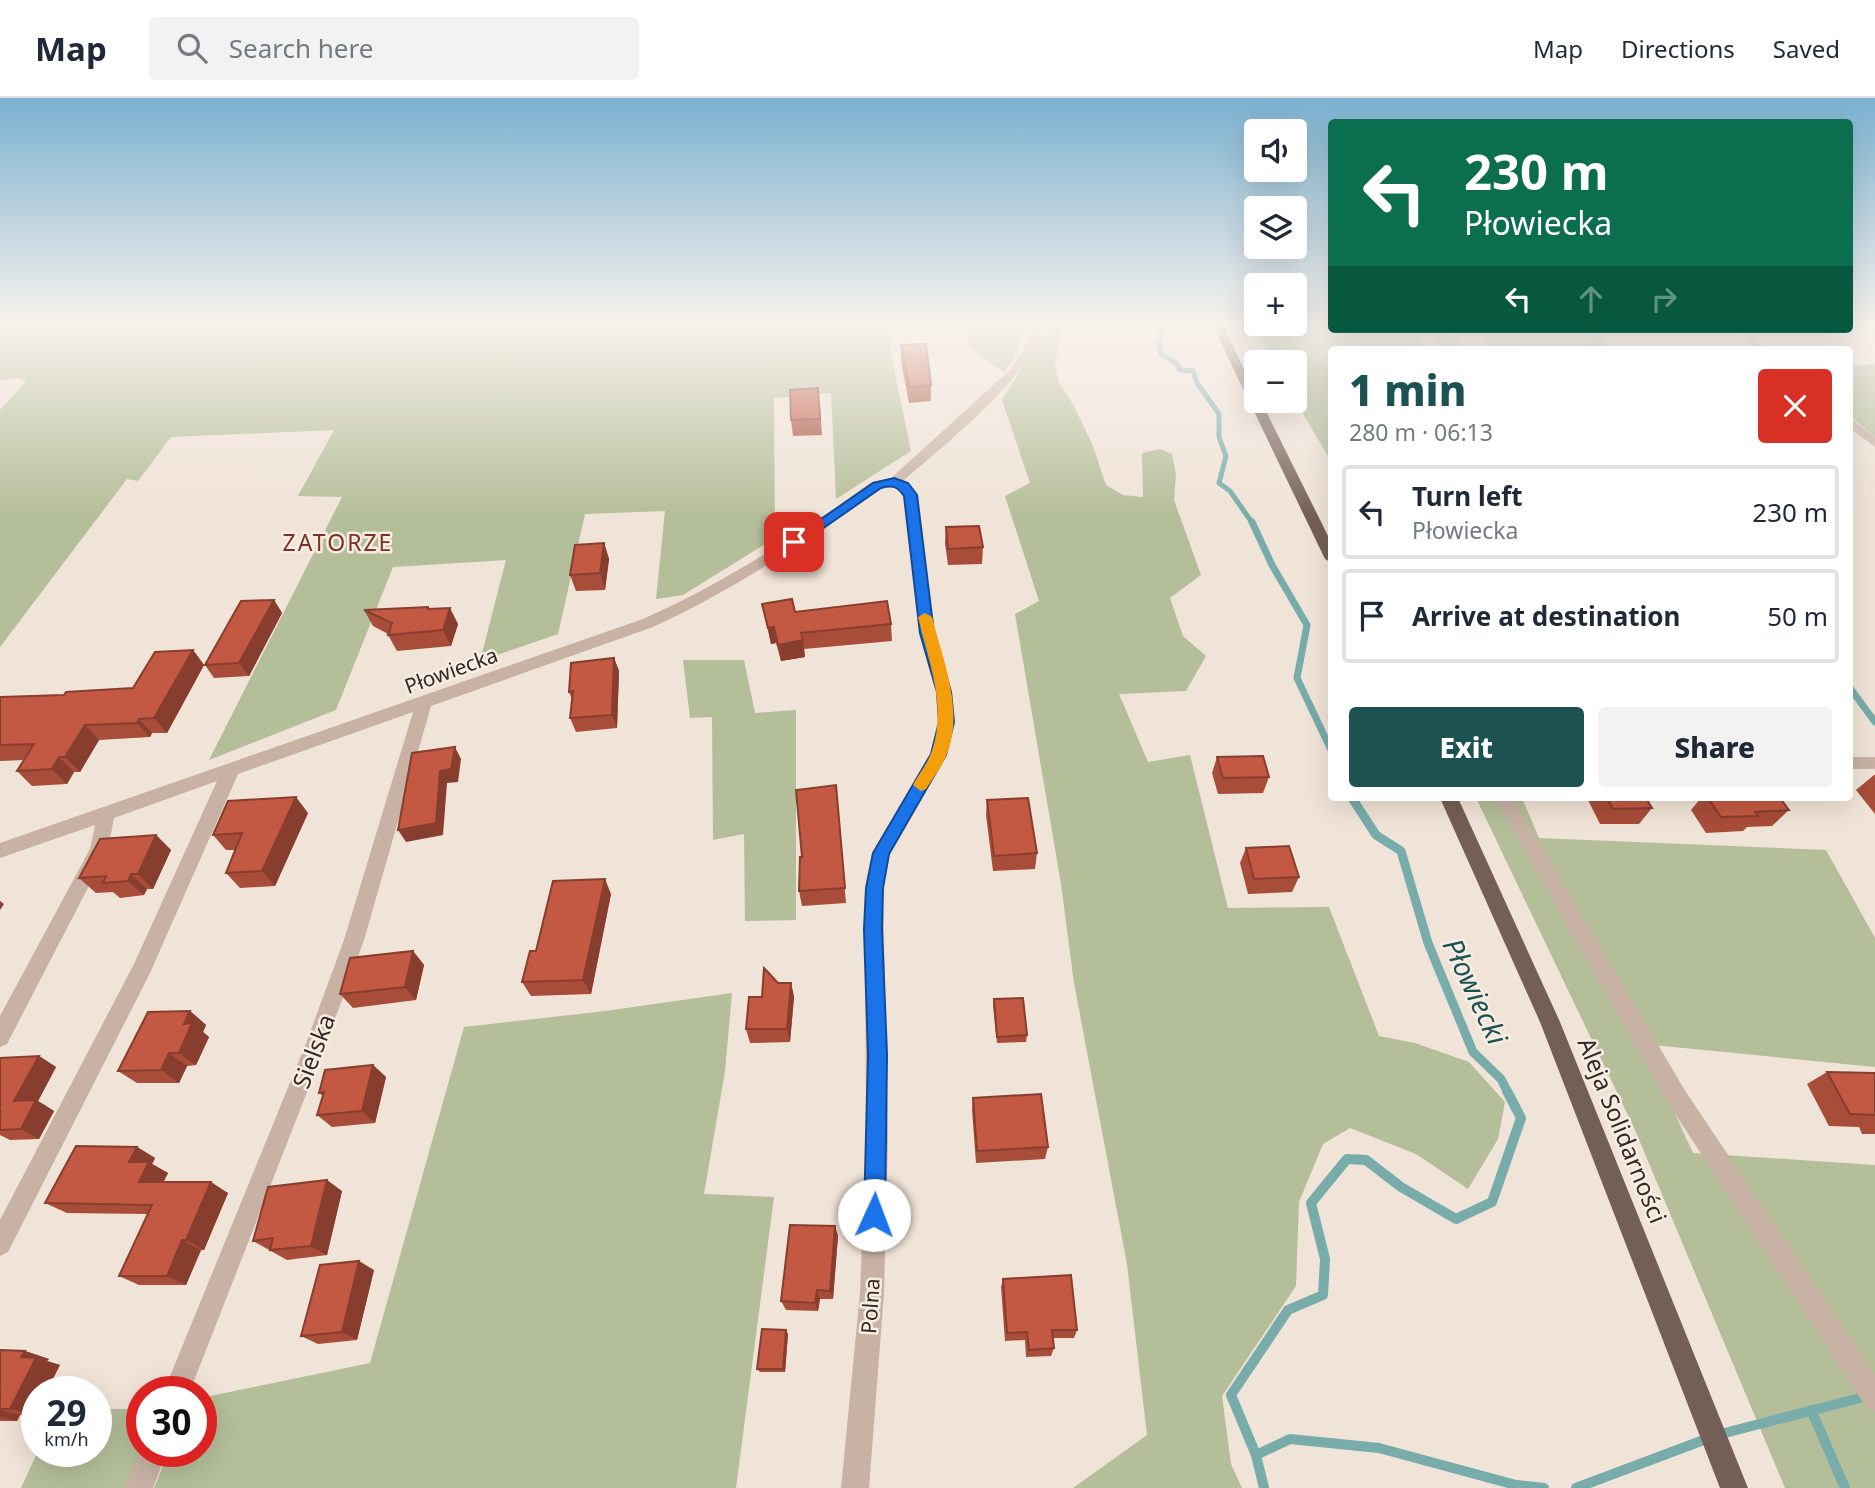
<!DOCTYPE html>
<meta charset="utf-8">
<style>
:root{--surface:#fff;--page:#f2f2f3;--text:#1f2937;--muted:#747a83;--line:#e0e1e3;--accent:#1c5252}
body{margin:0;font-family:"Noto Sans",sans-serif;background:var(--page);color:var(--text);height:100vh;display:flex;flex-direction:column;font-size:26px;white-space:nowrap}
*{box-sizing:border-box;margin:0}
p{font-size:23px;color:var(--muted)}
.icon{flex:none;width:38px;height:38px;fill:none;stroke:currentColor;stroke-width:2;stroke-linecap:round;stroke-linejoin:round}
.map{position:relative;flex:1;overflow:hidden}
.drawer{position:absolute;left:1328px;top:248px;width:525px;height:455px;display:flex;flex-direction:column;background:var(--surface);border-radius:7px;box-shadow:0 7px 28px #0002}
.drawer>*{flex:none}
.banner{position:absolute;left:1328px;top:21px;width:525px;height:214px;border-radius:7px;box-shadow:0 7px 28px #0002;background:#0b6e4f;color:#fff;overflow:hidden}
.tools{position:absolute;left:1244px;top:21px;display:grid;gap:14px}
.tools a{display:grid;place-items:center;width:63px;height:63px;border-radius:7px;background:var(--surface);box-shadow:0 7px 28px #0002;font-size:35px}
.speed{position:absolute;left:21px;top:1278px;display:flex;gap:14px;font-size:35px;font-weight:700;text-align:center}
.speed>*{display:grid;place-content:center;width:91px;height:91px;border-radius:50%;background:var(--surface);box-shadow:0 7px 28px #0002;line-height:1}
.speed small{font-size:18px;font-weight:400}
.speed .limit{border:10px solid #d22;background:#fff;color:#111}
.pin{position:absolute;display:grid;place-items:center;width:60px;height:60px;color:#fff;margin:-30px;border-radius:14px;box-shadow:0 4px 10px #0006}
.me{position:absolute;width:77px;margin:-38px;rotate:2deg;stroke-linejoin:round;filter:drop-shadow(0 0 5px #0008)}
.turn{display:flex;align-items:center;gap:24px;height:147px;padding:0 21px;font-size:32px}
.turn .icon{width:91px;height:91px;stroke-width:2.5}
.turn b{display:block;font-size:49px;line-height:60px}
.lanes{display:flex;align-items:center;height:66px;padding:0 21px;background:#0003;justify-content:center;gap:35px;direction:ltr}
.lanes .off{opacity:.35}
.round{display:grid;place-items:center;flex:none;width:74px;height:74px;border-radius:7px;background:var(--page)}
.summary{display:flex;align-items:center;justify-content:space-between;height:119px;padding:0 21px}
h1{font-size:42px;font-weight:800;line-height:52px;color:var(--accent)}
.action{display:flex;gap:14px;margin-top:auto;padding:14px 21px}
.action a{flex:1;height:80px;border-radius:7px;background:var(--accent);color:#fff;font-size:28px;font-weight:800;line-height:80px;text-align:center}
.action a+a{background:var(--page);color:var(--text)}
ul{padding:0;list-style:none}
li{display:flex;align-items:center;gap:21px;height:94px;margin:0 14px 10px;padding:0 7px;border:4px solid var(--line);border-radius:7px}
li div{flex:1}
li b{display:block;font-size:26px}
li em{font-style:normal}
header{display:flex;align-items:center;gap:42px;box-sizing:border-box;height:98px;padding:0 35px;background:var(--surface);border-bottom:2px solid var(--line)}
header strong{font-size:33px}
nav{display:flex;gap:38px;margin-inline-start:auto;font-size:24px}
.search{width:490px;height:63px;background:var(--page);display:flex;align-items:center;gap:18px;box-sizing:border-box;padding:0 24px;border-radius:7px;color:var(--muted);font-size:26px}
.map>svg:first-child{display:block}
</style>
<header>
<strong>Map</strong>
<div class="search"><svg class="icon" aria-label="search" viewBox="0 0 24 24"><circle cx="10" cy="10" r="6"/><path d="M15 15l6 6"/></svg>Search here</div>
<nav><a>Map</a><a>Directions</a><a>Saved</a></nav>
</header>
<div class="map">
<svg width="1875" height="1390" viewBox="0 0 1875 1390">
<rect width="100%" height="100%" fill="#f0e3d7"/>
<!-- green -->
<path fill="#b4be98" d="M 0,224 L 889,224 L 892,261 L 911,353 L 836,401 L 831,295 L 774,300 L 775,440 L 683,497 L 656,501 L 665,413 L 585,416 L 558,536 L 480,563 L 506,462 L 393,469 L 336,612 L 209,662 L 342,399 L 298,398 L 334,332 L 171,339 L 138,383 L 127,381 L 0,549 L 0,312 L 26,284 L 18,280 L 0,282 Z
M 964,224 L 1022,224 C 1025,242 1014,261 1004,275 L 968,248 Z
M 1255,224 L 1332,224 L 1332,231 L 1413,231 L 1429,252 L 1332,252 L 1332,365 L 1295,302 L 1295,264 L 1275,264 Z
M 1047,228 L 1062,228 L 1055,267 L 1058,283 L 1074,308 L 1093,348 L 1106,387 L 1123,397 L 1143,399 L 1142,355 L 1160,351 L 1172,356 L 1176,377 L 1174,402 L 1201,477 L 1170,500 L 1183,538 L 1206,558 L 1186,593 L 1119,596 L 1148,664 L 1190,657 L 1228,810 L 1329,809 L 1379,938 L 1415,945 L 1469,964 L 1505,1004 L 1498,1041 L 1468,1091 L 1416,1056 L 1350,1030 L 1323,1046 L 1299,1104 L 1296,1188 L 1222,1298 L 1231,1366 L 1242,1390 L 1073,1390 L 1147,1337 L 1127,1166 L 1074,885 L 1061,786 L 1015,516 L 1039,503 L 1005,398 L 1030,385 L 1002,302 Z
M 1427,231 L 1448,231 L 1466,252 L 1443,252 Z
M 1477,231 L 1596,231 L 1612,252 L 1495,252 Z
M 1875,266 L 1875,339 L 1850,318 L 1850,268 Z
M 683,562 L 744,562 L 755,615 L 796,612 L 796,822 L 745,823 L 744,736 L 713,742 L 712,619 L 690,620 Z
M 1476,700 L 1522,700 L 1539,740 L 1826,752 L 1875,840 L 1875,969 L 1643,946 L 1693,1055 L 1875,1067 L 1875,1390 L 1785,1390 L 1635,1032 Z
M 732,895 L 725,973 L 704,1096 L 774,1099 L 736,1390 L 154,1390 L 169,1353 L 201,1353 L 201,1300 L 370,1265 L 464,929 L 605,913 Z
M 96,1311 L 142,1311 L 144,1353 L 129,1390 L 21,1390 L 38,1353 L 96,1353 Z"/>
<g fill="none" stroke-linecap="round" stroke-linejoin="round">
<!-- stream-far3 -->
<path stroke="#77acab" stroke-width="5" d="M 1152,224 L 1162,237 L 1158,244 L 1161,256 L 1176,265 L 1180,272 L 1193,273 L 1197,285 L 1219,316 L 1219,339 L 1226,358 L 1219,385 L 1230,393 L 1253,426
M 1592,231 L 1607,252"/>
<!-- stream-far2 -->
<path stroke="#77acab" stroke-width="7" d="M 1252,424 L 1272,467 L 1307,527 L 1297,580 L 1332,654
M 1850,590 L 1875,624"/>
<!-- stream-far1 -->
<path stroke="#77acab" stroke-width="9" d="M 1352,700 L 1376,737 L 1401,753 L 1428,845 L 1473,954 L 1501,981 L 1508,995"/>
<!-- stream -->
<path stroke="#77acab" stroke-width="10" d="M 1811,1312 L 1845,1390
M 1256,1357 L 1290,1341 L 1379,1350 L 1516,1387 L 1544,1390
M 1264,1390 L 1256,1357 L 1231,1297 L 1288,1212 L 1323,1197 L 1325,1161 L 1311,1105 L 1347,1061 L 1366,1062 L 1401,1089 L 1456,1121 L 1492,1104 L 1521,1020 L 1507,993
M 1576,1390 L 1717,1337 L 1860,1300"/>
<!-- minor -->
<path fill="#c7b2a4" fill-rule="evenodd" d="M 1037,224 L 1047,224 C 1028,281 949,343 903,383 L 909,385 L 918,397 L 935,535 L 952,594 L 955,624 L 947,657 L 890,756 L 883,790 L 888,1039 L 884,1195 L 869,1390 L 841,1390 L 860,1195 L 866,1039 L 865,790 L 872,755 L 931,656 L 939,624 L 936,594 L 919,535 L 904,397 L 893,388 L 881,390 C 808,442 735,491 653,529 L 431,608 L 364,842 L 325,948 L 190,1293 L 164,1293 L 305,948 L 344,842 L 413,614 L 238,676 L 149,877 L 8,1154 L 0,1158 L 0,1122 L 134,866 L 217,683 L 114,720 L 108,751 L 7,946 L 0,949 L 0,918 L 90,751 L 95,727 L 0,760 L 0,745 L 643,521 C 725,485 799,436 872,384 L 890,381 L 1010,272 L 1029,244 Z
M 1733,231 L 1746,231 L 1770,252 L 1757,252 Z
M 1850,320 L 1875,339 L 1875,349 L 1850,330 Z
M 1850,659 L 1875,659 L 1875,671 L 1850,671 Z
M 1495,700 L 1513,700 L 1684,991 L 1875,1277 L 1875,1313 L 1866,1309 L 1668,1005 Z
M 142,1350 L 142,1353 L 167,1353 L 153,1390 L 125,1390 Z"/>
<!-- major -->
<path fill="#745f56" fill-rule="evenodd" d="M 1211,224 L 1221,224 L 1256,295 L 1256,303 L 1261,303 L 1332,446 L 1332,465 L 1325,461 Z
M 1440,700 L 1458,700 L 1560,924 L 1748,1390 L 1720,1390 L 1540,924 Z"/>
</g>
<!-- wall -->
<path fill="#a84d39" d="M 901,247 L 931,287 L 931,303 L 909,305 L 901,263 Z
M 820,306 L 822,337 L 793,338 L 791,322 Z
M 946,429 L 983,449 L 982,466 L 948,467 L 945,445 Z
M 604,445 L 609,461 L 605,492 L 576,493 L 570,477 Z
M 274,502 L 282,515 L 249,578 L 214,580 L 205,567 Z
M 762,506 L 795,514 L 891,526 L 892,543 L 804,551 L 805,559 L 781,563 L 776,545 L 771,546 Z
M 429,511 L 458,526 L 451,548 L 397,553 L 388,537 L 388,536 L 373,528 L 364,512 Z
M 193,552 L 204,567 L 167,635 L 152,635 L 150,639 L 99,642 L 80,674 L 74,674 L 67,686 L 32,688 L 17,673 L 24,662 L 0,663 L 0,599 L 64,597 L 133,590 Z
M 614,560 L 619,573 L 617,630 L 576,634 L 570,620 L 572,601 L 569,594 Z
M 1217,659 L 1269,679 L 1263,695 L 1218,696 L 1212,675 Z
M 1874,677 L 1875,677 L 1875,716 L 1856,692 Z
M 1587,700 L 1646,700 L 1652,710 L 1639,726 L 1600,726 Z
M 1701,700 L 1780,700 L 1789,712 L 1772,728 L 1747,729 L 1743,733 L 1706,735 L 1691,712 Z
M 987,702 L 1037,755 L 1035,771 L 993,773 L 986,717 Z
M 837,703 L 846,805 L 802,808 L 799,793 L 802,759 Z
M 308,715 L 275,788 L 240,790 L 226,775 L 235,752 L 226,752 L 213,737 Z
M 156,737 L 171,752 L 153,791 L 147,791 L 144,797 L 120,800 L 113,794 L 96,795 L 79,780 Z
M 1246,750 L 1299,779 L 1292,794 L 1248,796 L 1240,765 Z
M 611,796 L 591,896 L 531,898 L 522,884 L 536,853 Z
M 413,853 L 424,867 L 416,902 L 353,910 L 340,896 Z
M 791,885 L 794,899 L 790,944 L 750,945 L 746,931 L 762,899 Z
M 994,901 L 1027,937 L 1026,944 L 997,945 L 993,908 Z
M 190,913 L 206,927 L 203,934 L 209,939 L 196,967 L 187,968 L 179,985 L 137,985 L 118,973 Z
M 39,958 L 56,969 L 38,1003 L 54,1013 L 39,1041 L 10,1042 L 0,1037 L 0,960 Z
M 373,967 L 386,979 L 375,1025 L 332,1029 L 317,1017 L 323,998 L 319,995 Z
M 1827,974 L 1875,975 L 1875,1036 L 1862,1036 L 1859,1029 L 1829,1028 L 1807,986 Z
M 973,1000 L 1048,1049 L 1045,1061 L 976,1065 L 972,1012 Z
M 137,1049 L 155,1060 L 152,1066 L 168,1075 L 163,1084 L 228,1095 L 204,1152 L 201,1152 L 186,1187 L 139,1187 L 119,1178 L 148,1116 L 67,1115 L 45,1105 Z
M 342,1093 L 327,1157 L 287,1162 L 253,1143 Z
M 835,1128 L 838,1138 L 833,1201 L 820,1201 L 818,1213 L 786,1212 L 781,1203 Z
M 374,1172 L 357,1242 L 318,1246 L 301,1238 Z
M 1003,1181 L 1077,1232 L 1074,1240 L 1053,1240 L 1054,1250 L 1051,1258 L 1026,1259 L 1025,1242 L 1005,1243 L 1001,1189 Z
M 788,1236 L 785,1274 L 760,1274 L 757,1271 Z
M 0,1252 L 25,1253 L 49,1261 L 47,1263 L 60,1267 L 37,1293 L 37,1314 L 35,1317 L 20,1317 L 17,1323 L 0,1323 Z"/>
<!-- shaded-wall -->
<path fill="#883e2e" d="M 604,445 L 609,461 L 605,492 L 600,475 Z
M 274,502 L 282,515 L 249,578 L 239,565 Z
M 450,510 L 458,526 L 451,548 L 443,532 Z
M 774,529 L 776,545 L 771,546 L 768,530 Z
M 803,542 L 805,559 L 781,563 L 778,547 Z
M 193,552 L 204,567 L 167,635 L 154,620 Z
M 614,560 L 619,573 L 617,630 L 612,617 Z
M 139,621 L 152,635 L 150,639 L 137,625 Z
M 85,627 L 99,642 L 80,674 L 65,659 Z
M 455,649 L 461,661 L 458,684 L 447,685 L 443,737 L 406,744 L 398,732 L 440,673 Z
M 59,659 L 74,674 L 67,686 L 52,671 Z
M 296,699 L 308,715 L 275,788 L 262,773 Z
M 156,737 L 171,752 L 153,791 L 138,776 Z
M 131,776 L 147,791 L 144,797 L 128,783 Z
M 605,781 L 611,796 L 591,896 L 583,882 Z
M 0,803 L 4,806 L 0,812 Z
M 413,853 L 424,867 L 416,902 L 405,889 Z
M 791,885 L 794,899 L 790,944 L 787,931 Z
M 190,913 L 206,927 L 203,934 L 209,939 L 196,967 L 179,955 L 184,926 Z
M 169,955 L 187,968 L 179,985 L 161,972 Z
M 39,958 L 56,969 L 38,1003 L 54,1013 L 39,1041 L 21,1031 L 14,1003 Z
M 373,967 L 386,979 L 375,1025 L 362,1013 Z
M 137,1049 L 155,1060 L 152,1066 L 168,1075 L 158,1095 L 139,1084 L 129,1064 Z
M 327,1082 L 342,1093 L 327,1157 L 311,1148 Z
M 211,1084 L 228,1095 L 204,1152 L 186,1142 Z
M 835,1128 L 838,1138 L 833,1201 L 830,1193 Z
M 182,1142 L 201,1152 L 186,1187 L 167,1178 Z
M 359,1163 L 374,1172 L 357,1242 L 342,1234 Z
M 817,1192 L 820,1201 L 818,1213 L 815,1205 Z
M 786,1232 L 788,1236 L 785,1274 L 783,1271 Z
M 25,1253 L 49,1261 L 47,1263 L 60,1267 L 47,1293 L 37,1293 L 37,1314 L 35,1317 L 10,1311 L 21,1259 Z
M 0,1312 L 20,1317 L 17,1323 L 0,1319 Z"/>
<!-- building -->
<path fill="#c35942" stroke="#883e2e" stroke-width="2" d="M 926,246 L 931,287 L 909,289 L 901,247 Z
M 818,290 L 820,321 L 791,322 L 790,292 Z
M 979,428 L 983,449 L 948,451 L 946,429 Z
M 604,445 L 600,475 L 570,477 L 575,447 Z
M 792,501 L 795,514 L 887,503 L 891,526 L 801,535 L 803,542 L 778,547 L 774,529 L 768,530 L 762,506 Z
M 274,502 L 239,565 L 205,567 L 241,503 Z
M 428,509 L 428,511 L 450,510 L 443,532 L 388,537 L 392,525 L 364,512 Z
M 193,552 L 154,620 L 139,621 L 137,625 L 85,627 L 65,659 L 59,659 L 52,671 L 17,673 L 34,646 L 0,647 L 0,599 L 64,597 L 66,594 L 133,590 L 155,554 Z
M 614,560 L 612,617 L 570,620 L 573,593 L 569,594 L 571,565 Z
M 455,649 L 451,671 L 440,673 L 436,725 L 398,732 L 412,655 Z
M 1263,658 L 1269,679 L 1223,680 L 1217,659 Z
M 836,687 L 845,790 L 799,793 L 800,759 L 802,759 L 796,692 Z
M 296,699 L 262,773 L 226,775 L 242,735 L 213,737 L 228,703 Z
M 1028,700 L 1037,755 L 994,758 L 987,702 Z
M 1607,700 L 1646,700 L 1652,710 L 1613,711 Z
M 1708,700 L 1780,700 L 1789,712 L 1755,714 L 1758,718 L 1721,719 Z
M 156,737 L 138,776 L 131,776 L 128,783 L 103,785 L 106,778 L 79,780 L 100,741 Z
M 1289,748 L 1299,779 L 1254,781 L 1246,750 Z
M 605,781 L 583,882 L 522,884 L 530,853 L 536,853 L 553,783 Z
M 413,853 L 405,889 L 340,896 L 350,860 Z
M 764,870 L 778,885 L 791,885 L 787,931 L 746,931 L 749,899 L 762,899 Z
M 1023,900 L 1027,937 L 997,939 L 994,901 Z
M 190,913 L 184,926 L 192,925 L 179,955 L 169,955 L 161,972 L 118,973 L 148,914 Z
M 39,958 L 14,1003 L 36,1002 L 21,1031 L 0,1032 L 0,1016 L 1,1014 L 0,1014 L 0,960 Z
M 373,967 L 362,1013 L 317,1017 L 324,994 L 319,995 L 325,972 Z
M 1827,974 L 1875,975 L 1875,1017 L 1850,1016 Z
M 1041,996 L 1048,1049 L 977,1053 L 973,1000 Z
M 76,1048 L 137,1049 L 129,1064 L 149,1064 L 139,1084 L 211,1084 L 186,1142 L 182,1142 L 167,1178 L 119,1178 L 152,1107 L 45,1105 Z
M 327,1082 L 311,1148 L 270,1152 L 273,1140 L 253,1143 L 268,1089 Z
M 790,1127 L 835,1128 L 830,1193 L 817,1192 L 815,1205 L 781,1203 Z
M 359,1163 L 342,1234 L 301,1238 L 320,1167 Z
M 1071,1177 L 1077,1232 L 1052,1232 L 1054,1250 L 1029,1252 L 1027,1234 L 1007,1235 L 1003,1181 Z
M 762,1231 L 786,1232 L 783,1271 L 757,1271 Z
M 0,1252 L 25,1253 L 21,1259 L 36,1260 L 10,1311 L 0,1311 Z"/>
<!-- sky -->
<linearGradient id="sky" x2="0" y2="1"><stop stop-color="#7bb1d0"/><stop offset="0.54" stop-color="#f8f2ed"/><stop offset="1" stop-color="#f8f2ed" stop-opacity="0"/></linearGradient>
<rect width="1875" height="418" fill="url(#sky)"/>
<!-- route -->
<path fill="#1a73e8" stroke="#114b97" stroke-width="2" d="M 894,380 L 908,385 L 917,397 L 934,535 L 951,594 L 954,624 L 946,657 L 889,756 L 883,790 L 882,831 L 887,957 L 885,1117 L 882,1125 L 874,1128 L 867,1125 L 864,1117 L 868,957 L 864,831 L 866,790 L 873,755 L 931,656 L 939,624 L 937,594 L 920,535 L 904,398 C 897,388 893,387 881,390 L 799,447 L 790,447 L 788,444 L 873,385 Z"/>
<!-- slow -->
<path fill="#f59e0b" d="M 925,515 L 932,519 C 943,563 965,614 946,658 C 941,670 933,680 926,691 L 921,693 L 913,687 C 919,676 928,665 932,653 C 947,608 929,564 918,519 Z"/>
<g text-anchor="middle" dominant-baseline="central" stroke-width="5" stroke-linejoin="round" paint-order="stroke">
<!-- street labels -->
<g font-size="21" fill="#332925" stroke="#f8ede3">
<text transform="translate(451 572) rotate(-20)">Płowiecka</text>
<text transform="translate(870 1208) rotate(-86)">Polna</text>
</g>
<!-- neighbourhood labels -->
<g font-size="23" letter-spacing="2" fill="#7f3121" stroke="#f8ede3">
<text x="338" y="444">ZATORZE</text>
</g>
<!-- near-street labels -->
<g font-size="24" fill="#332925" stroke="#f8ede3">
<text transform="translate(313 953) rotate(-69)">Sielska</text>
<text transform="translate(1623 1032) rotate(68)">Aleja Solidarności</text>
</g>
<!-- near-water labels -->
<g font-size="28" font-style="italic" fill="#1c5252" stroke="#f8ede3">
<text transform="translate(1476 893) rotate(65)">Płowiecki</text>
</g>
</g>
</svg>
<div class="tools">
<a><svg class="icon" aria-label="sound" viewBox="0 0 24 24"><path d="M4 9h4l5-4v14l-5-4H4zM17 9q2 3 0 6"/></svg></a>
<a><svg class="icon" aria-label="layers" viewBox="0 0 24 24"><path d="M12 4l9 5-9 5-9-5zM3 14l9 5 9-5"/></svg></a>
<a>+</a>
<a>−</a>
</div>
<div class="speed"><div>29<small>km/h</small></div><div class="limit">30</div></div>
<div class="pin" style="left:794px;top:444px;background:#d93025"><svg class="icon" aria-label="arrive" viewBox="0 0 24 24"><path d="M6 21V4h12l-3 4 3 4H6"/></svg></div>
<svg class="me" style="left:874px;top:1117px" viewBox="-20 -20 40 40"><circle r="19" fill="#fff"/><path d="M0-13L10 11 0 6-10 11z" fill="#1a73e8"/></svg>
<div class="banner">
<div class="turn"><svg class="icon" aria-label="left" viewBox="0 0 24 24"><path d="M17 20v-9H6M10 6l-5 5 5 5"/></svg><div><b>230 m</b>Płowiecka</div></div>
<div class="lanes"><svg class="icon" aria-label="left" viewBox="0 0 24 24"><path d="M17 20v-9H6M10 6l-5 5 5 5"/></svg><svg class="icon off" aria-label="ahead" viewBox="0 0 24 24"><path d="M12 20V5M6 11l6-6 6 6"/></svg><svg class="icon off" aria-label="right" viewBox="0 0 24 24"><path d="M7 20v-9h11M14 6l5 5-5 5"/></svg></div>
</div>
<section class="drawer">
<div class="summary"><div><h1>1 min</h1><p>280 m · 06:13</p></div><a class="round" style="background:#d93025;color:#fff"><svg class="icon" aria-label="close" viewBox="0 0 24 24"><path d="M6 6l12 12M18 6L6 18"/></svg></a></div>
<ul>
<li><svg class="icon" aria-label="left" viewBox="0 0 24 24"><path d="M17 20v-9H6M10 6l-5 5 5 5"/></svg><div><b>Turn left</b><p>Płowiecka</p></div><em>230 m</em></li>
<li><svg class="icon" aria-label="arrive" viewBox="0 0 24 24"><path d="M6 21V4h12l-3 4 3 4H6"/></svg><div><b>Arrive at destination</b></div><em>50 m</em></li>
</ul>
<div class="action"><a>Exit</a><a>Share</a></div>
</section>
</div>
